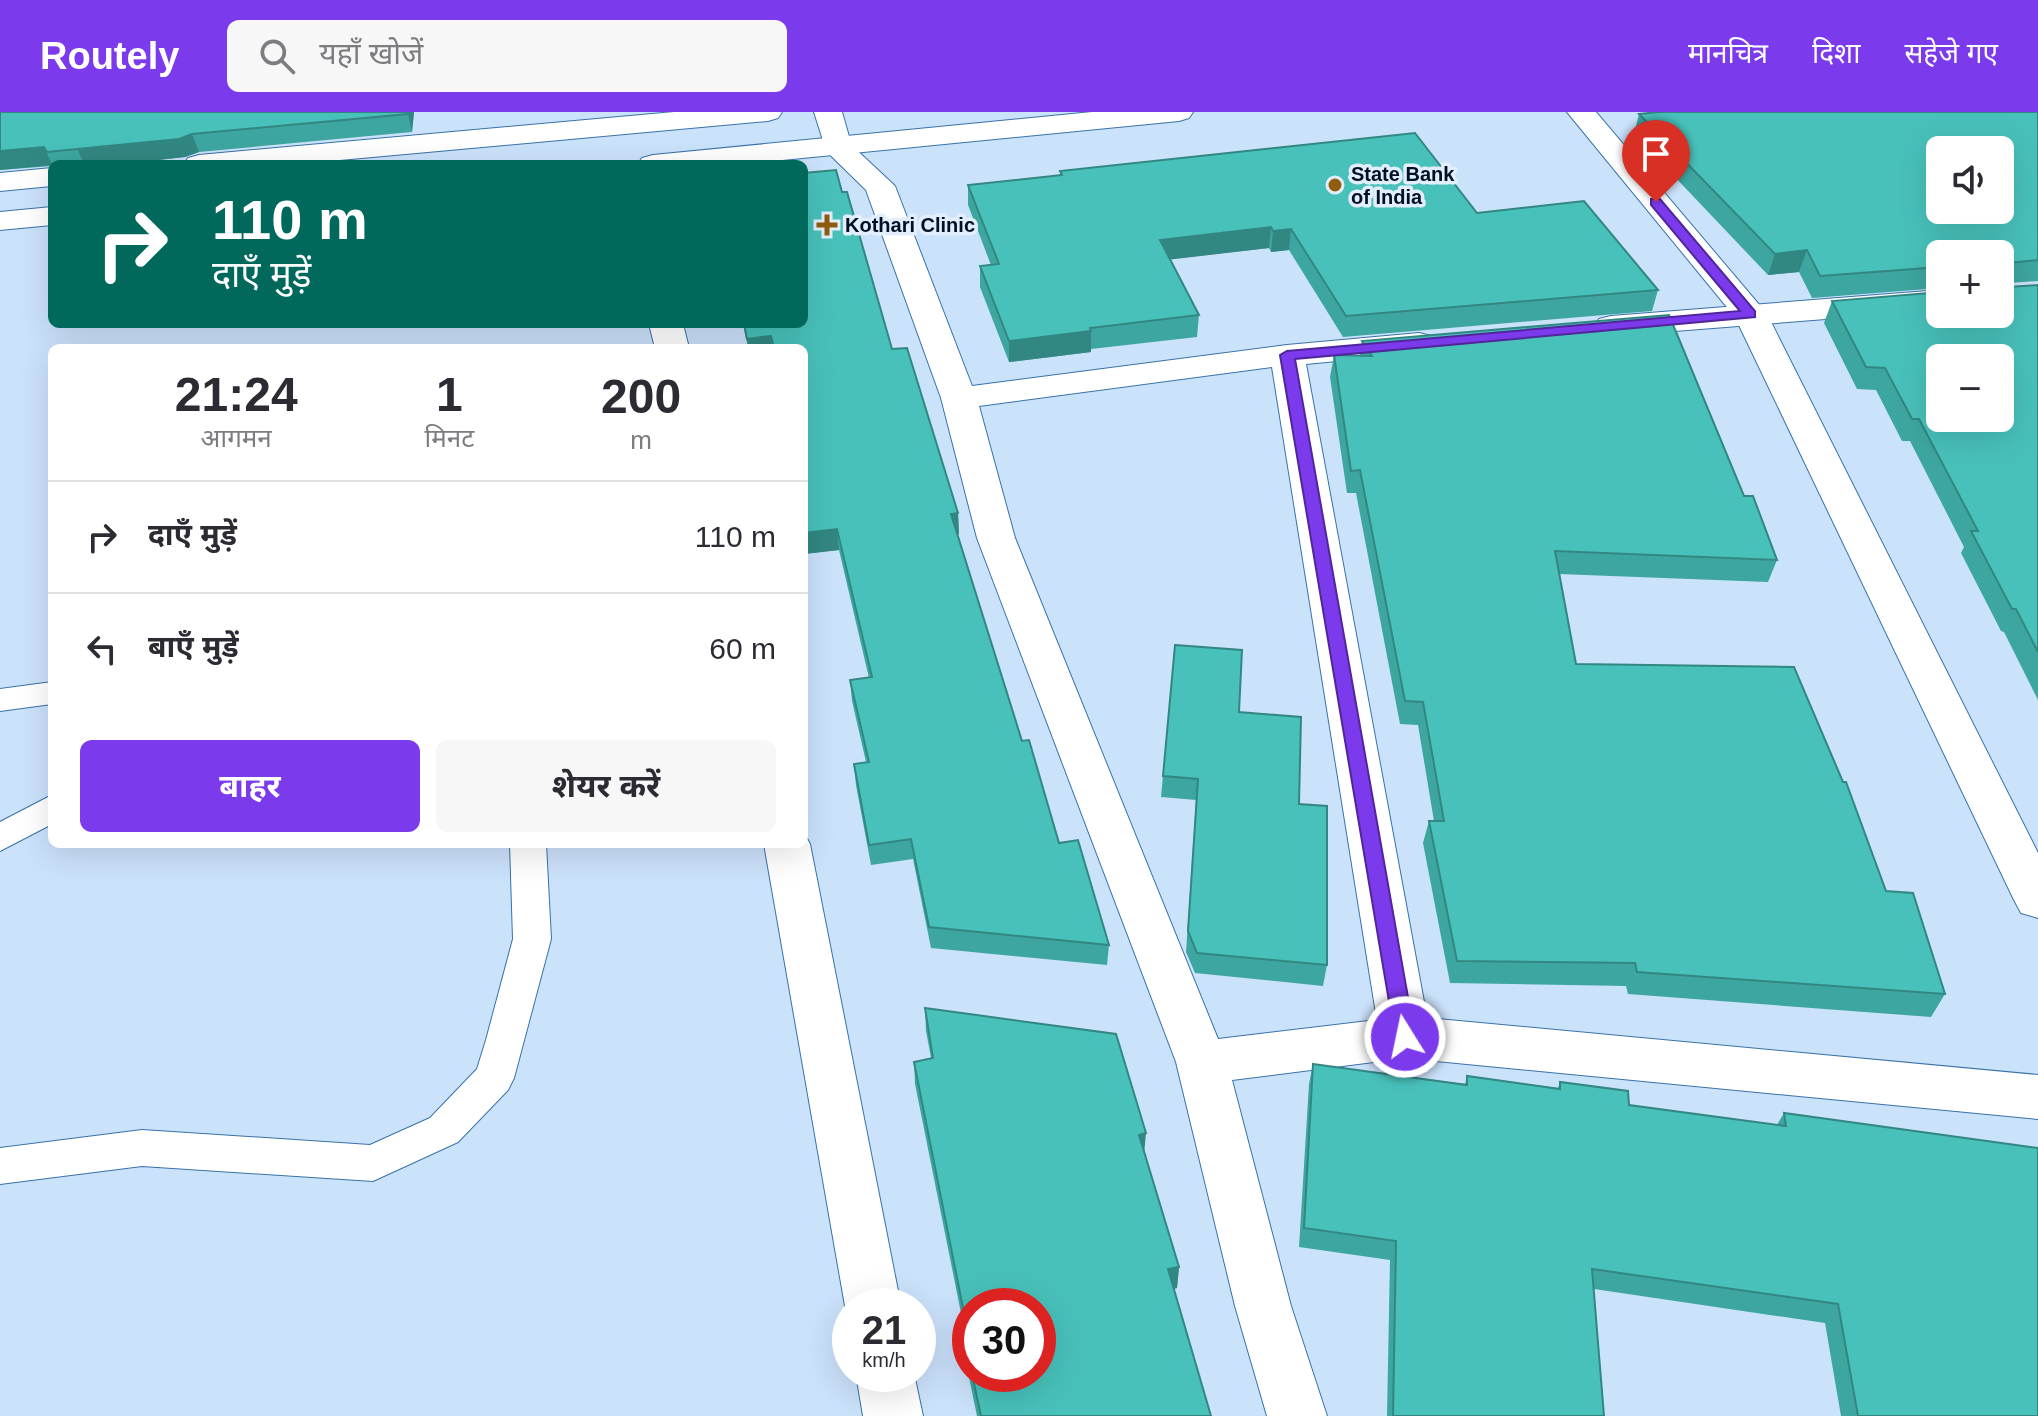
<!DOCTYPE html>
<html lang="hi">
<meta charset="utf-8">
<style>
:root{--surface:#fff;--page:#f7f7f7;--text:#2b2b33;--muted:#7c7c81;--line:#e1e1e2;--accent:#7c3aed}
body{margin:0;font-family:Helvetica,"Noto Sans Devanagari",sans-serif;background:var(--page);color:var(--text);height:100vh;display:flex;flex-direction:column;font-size:30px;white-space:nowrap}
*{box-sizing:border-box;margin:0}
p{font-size:26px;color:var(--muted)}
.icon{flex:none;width:44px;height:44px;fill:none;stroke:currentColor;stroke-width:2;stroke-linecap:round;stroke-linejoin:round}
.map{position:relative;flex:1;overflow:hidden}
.details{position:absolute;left:48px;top:232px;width:760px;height:504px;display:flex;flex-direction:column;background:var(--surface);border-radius:12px;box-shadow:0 8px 32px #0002}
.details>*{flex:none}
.hud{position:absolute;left:48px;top:48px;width:760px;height:168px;border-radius:12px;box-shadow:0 8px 32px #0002;background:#00695c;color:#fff;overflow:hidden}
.fabs{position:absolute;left:1926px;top:24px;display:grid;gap:16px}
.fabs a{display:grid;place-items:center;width:88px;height:88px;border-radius:12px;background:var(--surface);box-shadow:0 8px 32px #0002;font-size:40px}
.speed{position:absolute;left:832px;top:1176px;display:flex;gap:16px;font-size:40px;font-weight:700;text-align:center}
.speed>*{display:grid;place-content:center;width:104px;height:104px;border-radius:50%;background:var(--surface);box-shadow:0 8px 32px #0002;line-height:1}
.speed small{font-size:20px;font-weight:400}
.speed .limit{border:12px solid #d22;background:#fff;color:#111}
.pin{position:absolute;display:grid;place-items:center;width:68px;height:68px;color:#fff;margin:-82px -34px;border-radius:50% 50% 50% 0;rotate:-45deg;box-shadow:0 0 8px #0007}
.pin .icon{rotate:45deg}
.me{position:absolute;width:88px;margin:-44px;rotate:350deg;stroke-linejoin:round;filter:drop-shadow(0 0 6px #0008)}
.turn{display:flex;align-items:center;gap:28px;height:168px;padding:0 32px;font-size:36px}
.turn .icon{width:104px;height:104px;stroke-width:2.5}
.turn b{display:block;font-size:56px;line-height:68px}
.eta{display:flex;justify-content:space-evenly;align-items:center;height:136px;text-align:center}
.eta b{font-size:48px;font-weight:700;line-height:56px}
.action{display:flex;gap:16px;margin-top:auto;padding:16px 32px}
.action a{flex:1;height:92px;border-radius:12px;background:var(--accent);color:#fff;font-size:32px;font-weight:700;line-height:92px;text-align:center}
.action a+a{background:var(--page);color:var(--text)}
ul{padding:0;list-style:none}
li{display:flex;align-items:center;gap:24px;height:112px;padding:0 32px;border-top:2px solid var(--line)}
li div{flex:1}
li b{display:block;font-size:30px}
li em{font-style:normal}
header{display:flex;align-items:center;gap:48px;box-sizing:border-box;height:112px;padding:0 40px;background:var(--accent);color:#fff}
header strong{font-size:38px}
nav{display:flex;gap:44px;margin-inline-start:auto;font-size:28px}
.search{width:560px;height:72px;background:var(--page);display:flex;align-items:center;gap:20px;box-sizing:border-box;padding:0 28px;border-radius:12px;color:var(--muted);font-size:30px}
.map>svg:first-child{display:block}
</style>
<header>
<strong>Routely</strong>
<div class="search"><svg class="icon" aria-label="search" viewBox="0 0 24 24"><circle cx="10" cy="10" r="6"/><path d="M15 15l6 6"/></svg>यहाँ खोजें</div>
<nav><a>मानचित्र</a><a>दिशा</a><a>सहेजे गए</a></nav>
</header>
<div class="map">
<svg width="2038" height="1304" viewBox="0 0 2038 1304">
<rect width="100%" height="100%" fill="#cbe2fb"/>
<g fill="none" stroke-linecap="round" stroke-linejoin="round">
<defs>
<path id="service" d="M 52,570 L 52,592 L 0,599 L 0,577 Z
M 52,683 L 52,712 L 0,739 L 0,710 Z
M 510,732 L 546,732 L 551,827 L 514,966 L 508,978 L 458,1030 L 373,1069 L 142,1054 L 0,1072 L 0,1036 L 142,1018 L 370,1033 L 430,1006 L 477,957 L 486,928 L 513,827 Z"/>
<path id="minor" d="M 837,26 L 847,29 L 895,74 L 972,274 L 1287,233 L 1419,221 L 1431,224 L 1436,231 L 1431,238 L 1419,241 L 1306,252 L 1427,906 L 2038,963 L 2038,1007 L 1405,946 L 1232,968 L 1291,1194 L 1327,1304 L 1267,1304 L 1235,1194 L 1176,950 L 977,426 L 941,286 L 866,78 L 822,35 L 827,29 ZM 1272,255 L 1377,908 L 1218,927 L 1015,426 L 979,294 Z
M 1940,178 L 1940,198 L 1611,224 L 1599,221 L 1594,214 L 1599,207 L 1611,204 Z
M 649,212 L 683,212 L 689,236 L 655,236 Z
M 804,721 L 810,732 L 901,1194 L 850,1194 L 850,1206 L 845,1194 L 764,732 L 804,732 Z
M 856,1262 L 914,1262 L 923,1304 L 863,1304 Z"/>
<path id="tertiary" d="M 814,0 L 842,0 L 852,35 L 847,41 L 837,44 L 827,41 Z
M 1567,0 L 1596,0 L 1767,202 L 2038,741 L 2038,806 L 2021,801 L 2014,788 L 1735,205 Z"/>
<path id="secondary" d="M 674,0 L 782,0 L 778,6 L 768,9 L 296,52 L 184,52 L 188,46 L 199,43 Z
M 1092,0 L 1193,0 L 1189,6 L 1179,9 L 742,52 L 638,52 L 642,46 L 653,43 Z
M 52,56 L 52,74 L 0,79 L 0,61 Z
M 52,95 L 52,113 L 0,118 L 0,100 Z"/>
</defs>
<!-- service casing -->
<use href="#service" stroke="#3872aa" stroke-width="2"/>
<!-- minor casing -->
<use href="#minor" stroke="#3872aa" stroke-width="2"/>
<!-- tertiary casing -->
<use href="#tertiary" stroke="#3872aa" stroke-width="2"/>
<!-- secondary casing -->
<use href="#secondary" stroke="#3872aa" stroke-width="2"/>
<!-- service -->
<use href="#service" fill="#fff" fill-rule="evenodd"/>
<!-- minor -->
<use href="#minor" fill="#fff" fill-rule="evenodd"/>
<!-- tertiary -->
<use href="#tertiary" fill="#fff" fill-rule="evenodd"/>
<!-- secondary -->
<use href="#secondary" fill="#fff" fill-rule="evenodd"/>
</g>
<!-- wall -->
<path fill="#3ea6a0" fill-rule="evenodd" d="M 0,0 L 414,0 L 412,20 L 199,40 L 185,45 L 122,52 L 52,52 L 52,54 L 0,58 Z
M 2038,0 L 2038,169 L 2008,171 L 2008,175 L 2038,173 L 2038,588 L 2004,520 L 2001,519 L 1961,441 L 1964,435 L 1910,329 L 1902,329 L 1876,278 L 1857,277 L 1824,211 L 1832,189 L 2000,202 L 1940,142 L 1940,176 L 1812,186 L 1799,160 L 1768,163 L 1634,22 L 1639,2 Z
M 1060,59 L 1477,101 L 1658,178 L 1652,199 L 1343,225 L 1289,138 L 1271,140 L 1269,136 L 1170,147 L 1199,203 L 1197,225 L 1091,237 L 1091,240 L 1009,250 L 980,175 L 980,154 L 991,153 L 968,93 L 968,73 L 1060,63 Z
M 842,80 L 892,237 L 958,401 L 959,422 L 957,422 L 1022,629 L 1059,731 L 1109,833 L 1107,853 L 931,836 L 913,747 L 871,753 L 856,673 L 854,652 L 866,650 L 852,589 L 850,568 L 869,566 L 839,438 L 804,442 L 804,236 L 748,236 L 743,212 L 804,212 Z
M 1362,229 L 1744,384 L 1777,448 L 1768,470 L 1559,462 L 1576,552 L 1886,779 L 1945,882 L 1931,905 L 1628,882 L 1626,874 L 1450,871 L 1423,731 L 1429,709 L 1434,709 L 1418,613 L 1400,612 L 1356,381 L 1347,381 L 1330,265 L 1334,243 L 1360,244 Z
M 1175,533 L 1239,600 L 1299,692 L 1327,853 L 1323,874 L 1195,861 L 1186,840 L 1196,688 L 1161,685 Z
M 925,896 L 1144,1039 L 1179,1155 L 1177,1176 L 1174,1177 L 1211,1304 L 977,1304 L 961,1227 L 960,1207 L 962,1206 L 915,972 L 914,950 L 931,946 L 926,919 ZM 970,1194 L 1038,1262 L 970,1262 Z
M 1313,952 L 1465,972 L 1467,964 L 1558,976 L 1560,970 L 1629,993 L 1777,1013 L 1784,1001 L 2038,1304 L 1841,1304 L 1825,1211 L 1594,1177 L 1604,1304 L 1387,1304 L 1390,1148 L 1299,1135 L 1309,972 Z"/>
<!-- shaded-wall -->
<path fill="#328782" d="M 408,0 L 414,0 L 412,20 L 408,2 Z
M 192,22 L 199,40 L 185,45 L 122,52 L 84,52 L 78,38 Z
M 44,35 L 52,53 L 0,58 L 0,39 Z
M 1271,115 L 1269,136 L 1158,149 L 1160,128 Z
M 1291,117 L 1289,138 L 1271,140 L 1273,119 Z
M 1807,138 L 1799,160 L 1768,163 L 1775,142 Z
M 1091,219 L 1091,240 L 1009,250 L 1009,229 Z
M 771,224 L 772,236 L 749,236 L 747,227 Z
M 958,401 L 959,422 L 951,423 L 951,402 Z
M 837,417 L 839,438 L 804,442 L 804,421 Z
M 1146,1021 L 1144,1043 L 1139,1023 Z
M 1179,1155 L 1177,1176 L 1165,1178 L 1168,1157 Z"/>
<!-- building -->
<path fill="#48c1ba" stroke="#328782" stroke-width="2" fill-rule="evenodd" d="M 0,0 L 408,0 L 408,2 L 192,22 L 179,27 L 47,40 L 44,35 L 0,39 Z
M 1659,0 L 2038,0 L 2038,148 L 2007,151 L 2008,175 L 2038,173 L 2038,540 L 2016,497 L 2012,497 L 1971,419 L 1978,419 L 1919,307 L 1912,307 L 1885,256 L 1866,255 L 1832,189 L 1940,180 L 1940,202 L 2000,202 L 2000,142 L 1940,142 L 1940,155 L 1820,164 L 1807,138 L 1775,142 L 1639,2 ZM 1940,38 L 2000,38 L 2000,98 L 1940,98 ZM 1940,246 L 2000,246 L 2000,306 L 1940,306 Z
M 1415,21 L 1477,101 L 1584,89 L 1658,178 L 1346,204 L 1291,117 L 1273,119 L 1271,115 L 1160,128 L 1199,203 L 1090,216 L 1091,219 L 1009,229 L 980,154 L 999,152 L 968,73 L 1062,63 L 1060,59 Z
M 836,58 L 842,80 L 847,80 L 892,237 L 907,236 L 958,401 L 951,402 L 1022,629 L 1029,628 L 1059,731 L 1078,728 L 1109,833 L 929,815 L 911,727 L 869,733 L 854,652 L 869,650 L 850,568 L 872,565 L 837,417 L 804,421 L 804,236 L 774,236 L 771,224 L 747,227 L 744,212 L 804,212 L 804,61 Z
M 1669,203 L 1744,384 L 1753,384 L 1777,448 L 1555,439 L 1576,552 L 1794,555 L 1843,670 L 1846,670 L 1886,779 L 1913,781 L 1945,882 L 1637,860 L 1635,851 L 1457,849 L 1429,709 L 1444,709 L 1423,590 L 1405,589 L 1360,358 L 1351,359 L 1334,243 L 1372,244 L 1362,229 Z
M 1175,533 L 1242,538 L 1239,600 L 1301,605 L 1299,692 L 1327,694 L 1327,853 L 1197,841 L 1188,819 L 1198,667 L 1163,664 Z
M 925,896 L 1116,922 L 1146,1021 L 1139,1023 L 1179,1155 L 1168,1157 L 1211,1304 L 981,1304 L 972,1262 L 1038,1262 L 1038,1194 L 970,1194 L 970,1253 L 960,1207 L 965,1206 L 914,950 L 933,946 Z
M 1313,952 L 1467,973 L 1467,964 L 1560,977 L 1560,970 L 1628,979 L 1629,993 L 1786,1014 L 1784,1001 L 2038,1036 L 2038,1304 L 1858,1304 L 1838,1192 L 1592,1157 L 1604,1304 L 1393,1304 L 1396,1129 L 1304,1116 Z"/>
<!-- route -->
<path fill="#7c3aed" stroke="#51269a" stroke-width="2" d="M 1651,87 L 1660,87 L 1755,199 L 1755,205 L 1295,247 L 1415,925 L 1412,931 L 1405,934 L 1398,931 L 1395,925 L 1280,243 L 1287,239 L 1740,199 L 1651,93 Z"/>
<!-- markers -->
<g fill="#905c0d" stroke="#e2eefb" stroke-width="3">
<circle cx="1335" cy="73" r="8"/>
<path d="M823 101h8v8h8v8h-8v8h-8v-8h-8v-8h8z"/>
</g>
<g text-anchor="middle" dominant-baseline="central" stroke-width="7" stroke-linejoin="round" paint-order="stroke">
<!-- far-poi labels -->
<g font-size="20" font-weight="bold" fill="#001025" stroke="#e2eefb" text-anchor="start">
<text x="1351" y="62">State Bank<tspan x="1351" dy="23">of India</tspan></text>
<text x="845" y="113">Kothari Clinic</text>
</g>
</g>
</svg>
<div class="fabs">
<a><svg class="icon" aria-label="sound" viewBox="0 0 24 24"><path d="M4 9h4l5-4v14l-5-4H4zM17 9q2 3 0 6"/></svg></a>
<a>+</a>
<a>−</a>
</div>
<div class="speed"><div>21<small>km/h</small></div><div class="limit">30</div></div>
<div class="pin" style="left:1656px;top:90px;background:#d93025"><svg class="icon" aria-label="arrive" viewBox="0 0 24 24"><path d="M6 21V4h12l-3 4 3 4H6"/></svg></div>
<svg class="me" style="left:1405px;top:925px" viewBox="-20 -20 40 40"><circle r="17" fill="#7c3aed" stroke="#fff" stroke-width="3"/><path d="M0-11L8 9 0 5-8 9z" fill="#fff"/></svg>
<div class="hud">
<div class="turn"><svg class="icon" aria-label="right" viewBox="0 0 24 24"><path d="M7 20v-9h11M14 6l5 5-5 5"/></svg><div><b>110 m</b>दाएँ मुड़ें</div></div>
</div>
<section class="details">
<div class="eta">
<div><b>21:24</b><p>आगमन</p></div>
<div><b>1</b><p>मिनट</p></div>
<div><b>200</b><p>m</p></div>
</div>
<ul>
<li><svg class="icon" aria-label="right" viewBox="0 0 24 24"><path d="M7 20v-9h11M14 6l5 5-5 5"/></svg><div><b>दाएँ मुड़ें</b></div><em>110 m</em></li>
<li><svg class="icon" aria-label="left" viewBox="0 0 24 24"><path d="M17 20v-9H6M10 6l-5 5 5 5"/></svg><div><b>बाएँ मुड़ें</b></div><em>60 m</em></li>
</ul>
<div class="action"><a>बाहर</a><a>शेयर करें</a></div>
</section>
</div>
